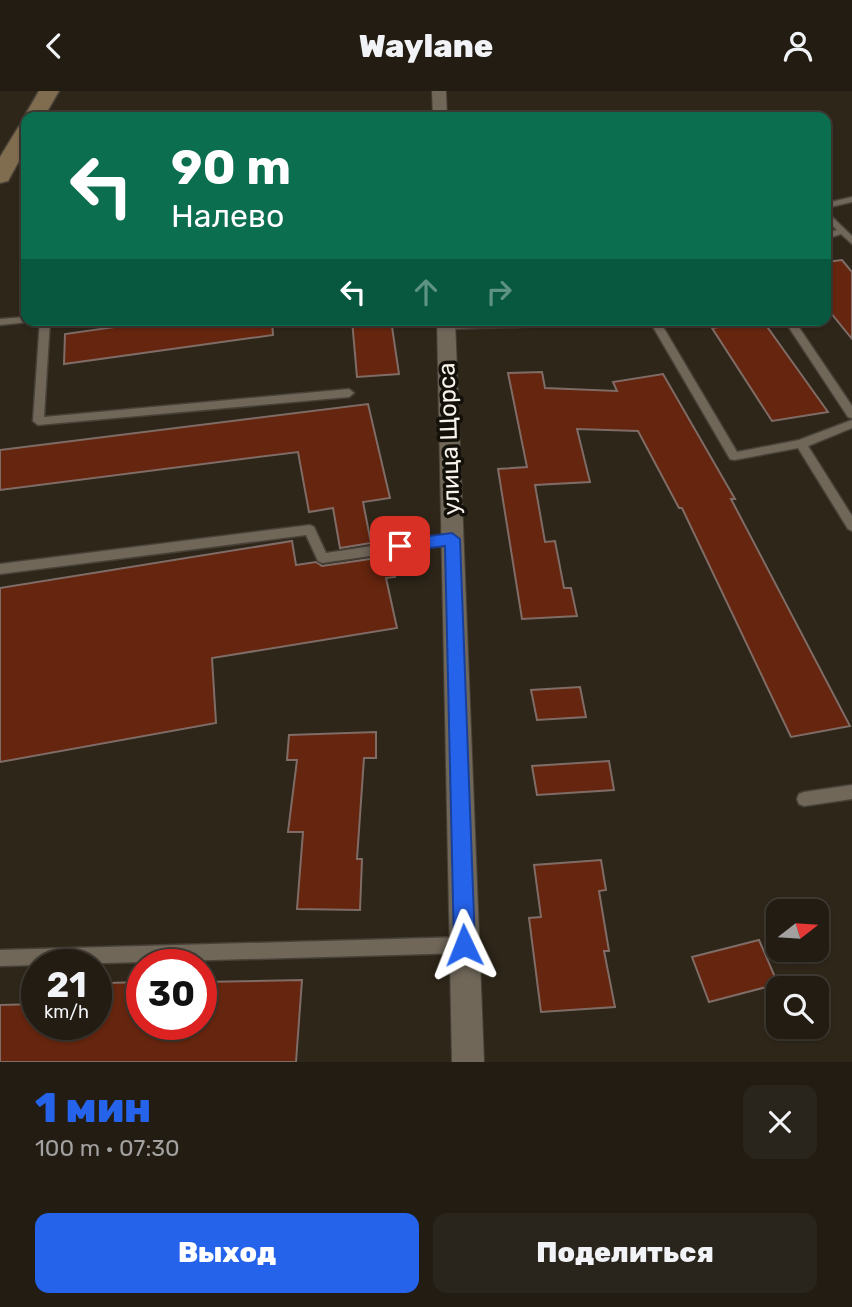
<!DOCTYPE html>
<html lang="ru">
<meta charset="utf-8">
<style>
:root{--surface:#221c13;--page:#2a251c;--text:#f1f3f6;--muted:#a2a1a0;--line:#3f3a33;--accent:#2563eb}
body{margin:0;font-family:Rubik,sans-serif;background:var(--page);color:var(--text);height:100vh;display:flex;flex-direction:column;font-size:26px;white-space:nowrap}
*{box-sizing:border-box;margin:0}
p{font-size:23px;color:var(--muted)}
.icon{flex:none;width:38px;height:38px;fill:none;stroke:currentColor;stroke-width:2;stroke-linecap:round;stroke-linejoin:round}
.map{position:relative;height:971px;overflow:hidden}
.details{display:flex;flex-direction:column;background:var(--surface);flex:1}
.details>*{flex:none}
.banner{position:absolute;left:21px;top:21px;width:810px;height:214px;border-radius:14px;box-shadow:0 2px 5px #0004,0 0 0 2px var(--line);background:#0b6e4f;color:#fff;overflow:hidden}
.needle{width:46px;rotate:73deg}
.controls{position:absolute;left:766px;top:808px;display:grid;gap:14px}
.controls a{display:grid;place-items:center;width:63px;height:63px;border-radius:14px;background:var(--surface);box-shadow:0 2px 5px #0004,0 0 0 2px var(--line);font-size:35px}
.speed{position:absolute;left:21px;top:858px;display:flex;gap:14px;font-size:35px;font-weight:700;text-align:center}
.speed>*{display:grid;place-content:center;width:91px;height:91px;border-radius:50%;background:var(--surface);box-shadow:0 2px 5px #0004,0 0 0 2px var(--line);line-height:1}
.speed small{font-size:18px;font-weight:400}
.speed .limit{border:10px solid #d22;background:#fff;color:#111}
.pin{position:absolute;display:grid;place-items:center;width:60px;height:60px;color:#fff;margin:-30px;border-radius:14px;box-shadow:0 4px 10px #0006}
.me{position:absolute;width:77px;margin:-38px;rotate:358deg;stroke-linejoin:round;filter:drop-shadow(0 0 5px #0008)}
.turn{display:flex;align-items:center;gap:24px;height:147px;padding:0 35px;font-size:32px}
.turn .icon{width:91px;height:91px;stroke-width:2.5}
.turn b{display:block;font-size:49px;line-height:60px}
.lanes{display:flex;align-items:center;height:66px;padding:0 35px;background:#0003;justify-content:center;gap:35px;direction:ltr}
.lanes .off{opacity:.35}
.round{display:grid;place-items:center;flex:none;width:74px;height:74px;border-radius:14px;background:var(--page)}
.overview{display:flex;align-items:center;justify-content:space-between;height:119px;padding:0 35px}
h1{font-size:42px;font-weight:800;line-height:52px;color:var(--accent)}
.action{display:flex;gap:14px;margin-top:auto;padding:14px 35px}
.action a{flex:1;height:80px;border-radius:14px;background:var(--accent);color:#fff;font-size:28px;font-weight:800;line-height:80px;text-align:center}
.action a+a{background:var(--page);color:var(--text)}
header{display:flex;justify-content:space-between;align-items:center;height:91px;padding:0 35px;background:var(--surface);font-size:32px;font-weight:800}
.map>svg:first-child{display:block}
</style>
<header><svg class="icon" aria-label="back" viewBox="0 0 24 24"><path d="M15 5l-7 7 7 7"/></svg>Waylane<svg class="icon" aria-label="person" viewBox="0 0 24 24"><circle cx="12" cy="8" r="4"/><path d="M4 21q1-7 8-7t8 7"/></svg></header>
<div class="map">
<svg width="852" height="971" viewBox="0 0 852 971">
<rect width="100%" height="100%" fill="#2e2619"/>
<!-- building -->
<path fill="#65250e" stroke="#7f6c66" stroke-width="2" d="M 842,169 L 852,181 L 852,248 L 826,216 L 826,171 Z
M 164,229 L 272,229 L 273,244 L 64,273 L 65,243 Z
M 352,229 L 391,229 L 399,283 L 357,286 Z
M 763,230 L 828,321 L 772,330 L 712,237 Z
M 542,281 L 545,297 L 617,300 L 613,291 L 663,283 L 735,408 L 731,408 L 850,635 L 791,646 L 682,417 L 679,417 L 638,340 L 577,338 L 590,391 L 535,394 L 545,451 L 555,450 L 564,497 L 571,497 L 577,525 L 522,528 L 498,378 L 527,376 L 508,282 Z
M 368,313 L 390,407 L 363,411 L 371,452 L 340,457 L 333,417 L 309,421 L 298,361 L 0,399 L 0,359 Z
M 292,450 L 296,474 L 316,471 L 322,475 L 391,465 L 395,486 L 386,487 L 397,537 L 212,567 L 216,632 L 0,671 L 0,497 Z
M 580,596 L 586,626 L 537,629 L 531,599 Z
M 376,641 L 376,667 L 364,667 L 357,768 L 362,768 L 360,819 L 297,818 L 303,741 L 288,741 L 297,669 L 287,669 L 289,644 Z
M 609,670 L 614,699 L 537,704 L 532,675 Z
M 601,769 L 606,799 L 599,800 L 609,860 L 604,860 L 615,916 L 541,921 L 529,827 L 541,826 L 534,774 Z
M 759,849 L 778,893 L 709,911 L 692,866 Z
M 302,889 L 296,971 L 0,971 L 0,914 L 37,913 L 37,933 L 96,933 L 96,912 L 105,912 L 108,892 L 142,891 L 142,933 L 201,933 L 201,891 Z"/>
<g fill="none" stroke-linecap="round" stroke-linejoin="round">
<defs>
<path id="service" d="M 852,106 L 852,111 L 826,117 L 826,112 Z
M 826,120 L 852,145 L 852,153 L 841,143 L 826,148 L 826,142 L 837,139 L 826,128 Z
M 26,226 L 26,229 L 31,229 L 29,231 L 0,234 L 0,228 Z
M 40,229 L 50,229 L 44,326 L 349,298 L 354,302 L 349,306 L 38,334 L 33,330 Z
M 536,229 L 659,229 L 737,361 L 799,349 L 852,329 L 852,337 L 808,355 L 852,425 L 852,440 L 848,438 L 798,357 L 734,369 L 730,368 L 649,229 L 645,232 L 446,238 L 441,235 L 446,232 Z
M 784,229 L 794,229 L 852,315 L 852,327 L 848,326 Z
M 310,434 L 314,436 L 326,462 L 452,443 L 458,448 L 452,453 L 322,472 L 318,470 L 306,444 L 0,483 L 0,473 Z
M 852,694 L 852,708 L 804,715 L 799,713 L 797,708 L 799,703 L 804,701 Z
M 464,846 L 470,848 L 472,854 L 470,860 L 464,862 L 0,875 L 0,859 Z"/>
<path id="minor" d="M 432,0 L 446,0 L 447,26 L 433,26 Z
M 437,229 L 455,229 L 484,971 L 452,971 Z"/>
<path id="secondary" d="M 39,0 L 59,0 L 44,26 L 26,26 L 26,29 L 24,26 Z
M 26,33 L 26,57 L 8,90 L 0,92 L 0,66 L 19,35 Z"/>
</defs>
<!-- service casing -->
<use href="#service" stroke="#484137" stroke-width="3"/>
<!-- minor casing -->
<use href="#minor" stroke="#484137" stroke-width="2"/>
<!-- secondary casing -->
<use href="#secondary" stroke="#484137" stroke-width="3"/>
<!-- service -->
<use href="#service" fill="#706759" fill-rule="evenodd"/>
<!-- minor -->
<use href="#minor" fill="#706759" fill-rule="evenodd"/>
<!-- secondary -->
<use href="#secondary" fill="#806c4e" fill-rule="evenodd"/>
</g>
<!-- route -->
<path fill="#2563eb" stroke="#184099" stroke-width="2" d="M 452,442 L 460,448 L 475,854 L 472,862 L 464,865 L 457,862 L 454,854 L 445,455 L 400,461 L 392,455 L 400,449 Z"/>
<g text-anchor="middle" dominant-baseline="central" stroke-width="7" stroke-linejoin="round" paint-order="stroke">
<!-- street labels -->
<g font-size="24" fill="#f8f3ea" stroke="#13100a">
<text transform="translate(449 348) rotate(-92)">улица Щорса</text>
</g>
</g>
</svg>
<div class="controls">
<a><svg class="needle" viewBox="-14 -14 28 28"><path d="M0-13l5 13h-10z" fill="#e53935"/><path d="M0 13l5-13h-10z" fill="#a2a1a0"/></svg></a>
<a><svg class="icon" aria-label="search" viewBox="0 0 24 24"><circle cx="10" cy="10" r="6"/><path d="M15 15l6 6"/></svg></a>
</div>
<div class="speed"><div>21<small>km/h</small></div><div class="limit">30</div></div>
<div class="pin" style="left:400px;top:455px;background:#d93025"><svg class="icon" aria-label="arrive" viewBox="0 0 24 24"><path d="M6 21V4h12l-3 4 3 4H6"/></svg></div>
<svg class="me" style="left:464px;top:854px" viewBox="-20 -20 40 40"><path d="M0-17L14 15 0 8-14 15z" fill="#2563eb" stroke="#fff" stroke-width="4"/></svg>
<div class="banner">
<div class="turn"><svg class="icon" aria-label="left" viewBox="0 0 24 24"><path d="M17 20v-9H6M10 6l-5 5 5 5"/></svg><div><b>90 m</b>Налево</div></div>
<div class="lanes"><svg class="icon" aria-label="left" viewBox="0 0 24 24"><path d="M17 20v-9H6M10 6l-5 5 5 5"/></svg><svg class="icon off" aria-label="ahead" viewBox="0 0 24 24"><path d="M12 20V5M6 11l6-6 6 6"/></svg><svg class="icon off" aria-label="right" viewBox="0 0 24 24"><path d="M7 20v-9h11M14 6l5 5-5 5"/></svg></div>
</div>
</div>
<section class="details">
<div class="overview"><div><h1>1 мин</h1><p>100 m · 07:30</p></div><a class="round"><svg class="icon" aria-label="close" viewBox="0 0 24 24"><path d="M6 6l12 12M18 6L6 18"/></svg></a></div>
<div class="action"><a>Выход</a><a>Поделиться</a></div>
</section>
